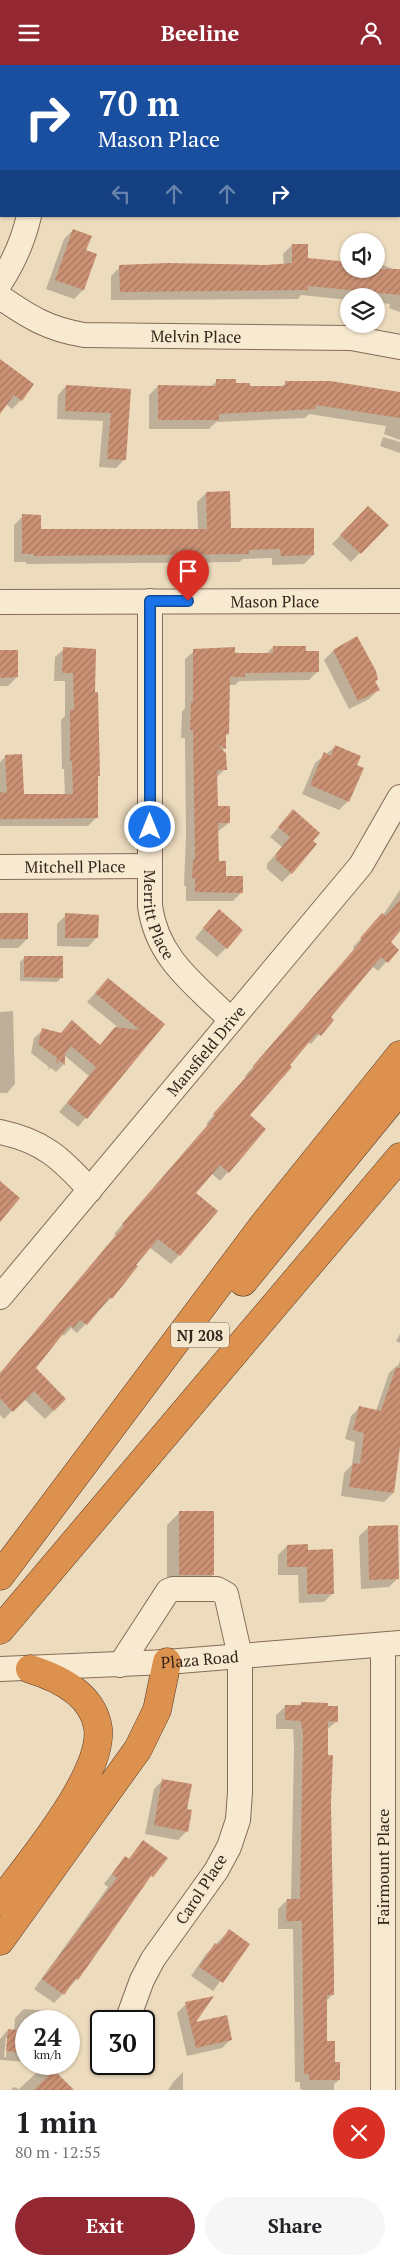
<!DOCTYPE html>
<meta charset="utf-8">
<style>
:root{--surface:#fff;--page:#f6f6f6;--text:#202124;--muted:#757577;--accent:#932832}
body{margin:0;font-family:"PT Serif",serif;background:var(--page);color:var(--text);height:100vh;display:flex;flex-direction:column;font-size:19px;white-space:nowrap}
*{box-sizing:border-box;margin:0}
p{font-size:16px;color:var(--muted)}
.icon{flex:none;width:28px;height:28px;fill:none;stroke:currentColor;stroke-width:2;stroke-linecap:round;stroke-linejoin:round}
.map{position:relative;height:2025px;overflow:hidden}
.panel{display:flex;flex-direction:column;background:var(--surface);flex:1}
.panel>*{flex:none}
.hud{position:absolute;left:0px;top:0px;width:400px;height:152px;box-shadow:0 1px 4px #0004;background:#1a4fa0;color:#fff;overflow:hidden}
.controls{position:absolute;left:340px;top:168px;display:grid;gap:10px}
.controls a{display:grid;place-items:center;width:45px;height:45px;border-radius:50%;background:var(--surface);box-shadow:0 1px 4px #0004;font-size:25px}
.speed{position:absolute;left:15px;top:1945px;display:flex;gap:10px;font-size:25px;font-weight:700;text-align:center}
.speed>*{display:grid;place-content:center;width:65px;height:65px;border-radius:50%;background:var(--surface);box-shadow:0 1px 4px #0004;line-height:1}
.speed small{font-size:12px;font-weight:400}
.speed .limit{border:2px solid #111;border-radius:8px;background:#fff;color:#111}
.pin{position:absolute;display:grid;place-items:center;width:42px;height:42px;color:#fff;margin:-51px -21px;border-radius:50% 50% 50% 0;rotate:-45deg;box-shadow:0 0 5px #0007}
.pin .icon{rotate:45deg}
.me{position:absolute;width:55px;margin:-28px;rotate:0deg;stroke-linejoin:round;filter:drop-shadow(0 0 4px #0008)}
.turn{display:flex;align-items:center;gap:18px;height:105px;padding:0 15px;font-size:22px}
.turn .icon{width:65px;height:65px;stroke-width:2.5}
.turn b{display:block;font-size:35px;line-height:42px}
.lanes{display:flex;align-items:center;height:48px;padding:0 15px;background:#0003;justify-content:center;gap:25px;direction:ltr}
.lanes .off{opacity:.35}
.round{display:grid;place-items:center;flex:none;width:52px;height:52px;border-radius:26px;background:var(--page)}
.head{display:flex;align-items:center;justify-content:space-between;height:85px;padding:0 15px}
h1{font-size:30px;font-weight:800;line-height:38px}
.primary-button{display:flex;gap:10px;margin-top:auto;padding:10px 15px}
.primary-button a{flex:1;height:58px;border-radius:30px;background:var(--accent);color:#fff;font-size:20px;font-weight:800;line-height:58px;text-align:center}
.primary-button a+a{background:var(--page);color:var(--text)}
header{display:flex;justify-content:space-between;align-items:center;height:65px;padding:0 15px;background:var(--accent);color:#fff;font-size:22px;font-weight:800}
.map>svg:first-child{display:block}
</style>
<header><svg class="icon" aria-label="menu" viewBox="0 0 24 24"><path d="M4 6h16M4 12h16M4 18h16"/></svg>Beeline<svg class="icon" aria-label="person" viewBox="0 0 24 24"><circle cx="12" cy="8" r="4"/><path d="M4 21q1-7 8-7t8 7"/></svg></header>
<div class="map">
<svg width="400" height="2025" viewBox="0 0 400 2025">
<defs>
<pattern id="building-hatch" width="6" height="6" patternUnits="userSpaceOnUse" patternTransform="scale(1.25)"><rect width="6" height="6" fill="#cb9174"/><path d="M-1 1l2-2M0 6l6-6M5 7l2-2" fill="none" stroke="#a6765e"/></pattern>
</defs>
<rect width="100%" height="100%" fill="#eddbbe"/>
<!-- shadow -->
<path fill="#0003" fill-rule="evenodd" d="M 399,58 L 400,58 L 400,89 L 399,89 Z
M 73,165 L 85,186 L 83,225 L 74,234 L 46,224 L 64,174 Z
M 292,180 L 307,194 L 345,198 L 349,192 L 349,204 L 376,204 L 376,198 L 400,206 L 400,247 L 389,243 L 390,239 L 376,237 L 376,231 L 349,231 L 349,235 L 301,230 L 298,234 L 111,235 L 111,211 L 120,202 L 284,200 L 283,189 Z
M 0,295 L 21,335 L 12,344 L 6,339 L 0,347 Z
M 217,316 L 249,322 L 281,322 L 286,318 L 400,329 L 400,375 L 384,369 L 386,361 L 309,349 L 305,353 L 216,357 L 209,364 L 149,364 L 149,330 L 158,321 L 210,322 Z
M 66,321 L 129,325 L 124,395 L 116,403 L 99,402 L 103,356 L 57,354 L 58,330 Z
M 383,372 L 400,377 L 400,388 L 380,381 Z
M 206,428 L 230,465 L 313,490 L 304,499 L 272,500 L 272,493 L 243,494 L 239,497 L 26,499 L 26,497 L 14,497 L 14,460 L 23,451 L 40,465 L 198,465 L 197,437 Z
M 369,442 L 387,460 L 351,497 L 332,479 Z
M 357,573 L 377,614 L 374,617 L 378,625 L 369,634 L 349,644 L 324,595 L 333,586 Z
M 273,582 L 305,588 L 318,606 L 309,615 L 239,616 L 235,620 L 229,620 L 228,669 L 224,672 L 225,683 L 222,686 L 225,704 L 216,713 L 216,742 L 229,758 L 217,767 L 217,797 L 225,813 L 242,827 L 233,836 L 186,836 L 186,821 L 184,821 L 186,770 L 185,673 L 181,673 L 182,647 L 185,643 L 185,594 L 194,586 L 266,589 Z
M 64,584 L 94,628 L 99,710 L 96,713 L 96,753 L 88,761 L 0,761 L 0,697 L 6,691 L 22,730 L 65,730 L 64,704 L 62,704 L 61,655 L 65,651 L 65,616 L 54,616 L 55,592 Z
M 0,587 L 17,612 L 8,621 L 0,621 Z
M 336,681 L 355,701 L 348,736 L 339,745 L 302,729 L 315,698 Z
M 293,746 L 291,808 L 282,817 L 267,804 L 267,799 L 282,782 L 270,772 Z
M 400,825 L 400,864 L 389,878 L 397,885 L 378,906 L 372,901 L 329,953 L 332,955 L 311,979 L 308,976 L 248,1050 L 228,1107 L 220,1116 L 211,1108 L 194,1128 L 179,1190 L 171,1199 L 149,1182 L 111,1233 L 77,1268 L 71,1263 L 64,1271 L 62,1269 L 34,1303 L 65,1334 L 45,1354 L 24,1334 L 4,1354 L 0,1350 L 0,1309 L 116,1170 L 114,1169 L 198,1071 L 208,1060 L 206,1059 L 246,1013 L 245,1011 L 349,890 L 354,884 L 353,882 L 383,850 Z
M 0,849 L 27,874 L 18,883 L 0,883 Z
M 66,850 L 97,872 L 88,882 L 57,881 L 57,859 Z
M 210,855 L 226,883 L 217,892 L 195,873 Z
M 25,892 L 62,912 L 57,917 L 20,916 L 20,897 Z
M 108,914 L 163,959 L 78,1062 L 59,1047 L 89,1011 L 64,990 L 64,999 L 56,1007 L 51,1003 L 48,1005 L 49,1002 L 31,988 L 34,973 L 43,965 L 60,969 L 72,957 L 99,981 L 116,963 L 120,964 L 87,937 Z
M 13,946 L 15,1019 L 7,1028 L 0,1028 L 0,947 Z
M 400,1269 L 400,1278 L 396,1276 Z
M 400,1295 L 400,1374 L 393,1428 L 384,1437 L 341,1431 L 344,1408 L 352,1400 L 355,1377 L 345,1374 L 351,1351 L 360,1342 L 376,1346 L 389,1308 L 399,1299 Z
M 180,1447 L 213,1510 L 200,1522 L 167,1522 L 167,1460 Z
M 369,1462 L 398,1513 L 389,1522 L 361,1524 L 359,1471 Z
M 287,1481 L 333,1528 L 324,1537 L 299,1538 L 298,1510 L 278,1510 L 278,1490 Z
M 320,1638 L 327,1642 L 337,1656 L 326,1665 L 330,1738 L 333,1929 L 325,1937 L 325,1977 L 339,2015 L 334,2019 L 334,2025 L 304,2025 L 300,2024 L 300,2017 L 295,2017 L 293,1864 L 278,1864 L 278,1844 L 287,1835 L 291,1835 L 294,1680 L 293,1664 L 276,1664 L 276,1650 L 286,1641 Z
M 163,1715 L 186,1745 L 187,1766 L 178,1775 L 145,1769 L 154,1724 Z
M 143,1777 L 137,1828 L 77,1914 L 54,1938 L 34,1924 L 108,1822 L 104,1819 L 117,1802 L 125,1793 L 128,1795 Z
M 229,1866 L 248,1879 L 213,1926 L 191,1911 L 206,1889 Z
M 186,1939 L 193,1959 L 231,1974 L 222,1983 L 187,1991 L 177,1948 Z
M 24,1944 L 51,1946 L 50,1956 L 26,1956 L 26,1997 L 0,1995 L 0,1974 L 8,1965 L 14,1966 L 15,1953 ZM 6,1973 L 8,1973 L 6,1992 L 4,1992 Z
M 46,1999 L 72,2025 L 11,2025 L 14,2022 L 19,2024 Z
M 183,2007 L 183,2025 L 168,2025 L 175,2015 Z"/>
<!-- building -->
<path fill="url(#building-hatch)" d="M 73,164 L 92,171 L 86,185 L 97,189 L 84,225 L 55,215 Z
M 292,179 L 308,179 L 308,193 L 349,197 L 349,204 L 400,204 L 400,230 L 308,221 L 308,225 L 120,227 L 119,200 L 168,198 L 266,200 L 292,198 Z
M 0,294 L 34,319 L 22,336 L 14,330 L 0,349 Z
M 216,314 L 236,314 L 236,318 L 250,318 L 250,321 L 285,321 L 285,316 L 330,316 L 400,327 L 400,353 L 316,340 L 316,344 L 219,349 L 219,355 L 158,355 L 158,320 L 216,321 Z
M 66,320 L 131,324 L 126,395 L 107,394 L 111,348 L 65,346 Z
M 230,426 L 231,463 L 314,463 L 314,490 L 281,491 L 280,484 L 249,485 L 249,489 L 34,491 L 34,489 L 22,489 L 22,449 L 41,450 L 41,464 L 207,464 L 206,427 Z
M 368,441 L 389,460 L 361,489 L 340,470 Z
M 357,571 L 376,606 L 378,615 L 375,616 L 380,625 L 358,636 L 333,585 Z
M 273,581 L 306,581 L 306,586 L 319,586 L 319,607 L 245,608 L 245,612 L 230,612 L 229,669 L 226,669 L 226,684 L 217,680 L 226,688 L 227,705 L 217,705 L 218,741 L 230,741 L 230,758 L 218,758 L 219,796 L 226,796 L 226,811 L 243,811 L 243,828 L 195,827 L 195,813 L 192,813 L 193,795 L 195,794 L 193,665 L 190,665 L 191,637 L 193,637 L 193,584 L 235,582 L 235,588 L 273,588 Z
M 63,582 L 96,584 L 95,627 L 98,627 L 100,711 L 98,711 L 98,753 L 0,754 L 0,727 L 7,728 L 5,690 L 22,689 L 24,729 L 73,729 L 72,696 L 70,696 L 70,645 L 74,645 L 73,608 L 62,608 Z
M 0,585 L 18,585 L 18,612 L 0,613 Z
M 335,680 L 361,691 L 357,700 L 364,703 L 349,737 L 310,720 L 324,687 L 331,691 Z
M 293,744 L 320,768 L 313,776 L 317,779 L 292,809 L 276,795 L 276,789 L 290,772 L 278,762 Z
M 400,835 L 400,866 L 391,877 L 399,885 L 388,898 L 381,892 L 331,952 L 334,955 L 321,971 L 317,968 L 290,1000 L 292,1002 L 250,1050 L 266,1064 L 229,1108 L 220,1100 L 196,1128 L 218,1146 L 180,1191 L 158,1174 L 136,1200 L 138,1201 L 112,1234 L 110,1232 L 87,1260 L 80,1255 L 73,1263 L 70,1260 L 36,1303 L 66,1334 L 54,1346 L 34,1326 L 13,1347 L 0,1333 L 0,1308 L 124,1161 L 122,1159 L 207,1061 L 215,1051 L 213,1049 L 254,1003 L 253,1001 L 358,880 L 362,874 L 360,873 L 382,848 L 386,851 Z
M 219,844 L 243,865 L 227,884 L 203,863 Z
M 0,848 L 28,848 L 28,874 L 0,874 Z
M 65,848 L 99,850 L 98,873 L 65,873 Z
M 24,891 L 63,891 L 63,913 L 24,912 Z
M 108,913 L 165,959 L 87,1054 L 67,1038 L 96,1002 L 71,981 L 65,988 L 65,1000 L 59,995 L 56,1000 L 57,993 L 38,979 L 42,963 L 61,968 L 72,955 L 100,980 L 115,962 L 140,965 L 95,928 Z
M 0,1116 L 20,1133 L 0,1157 Z
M 396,1303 L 400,1303 L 400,1382 L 394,1428 L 349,1422 L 353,1398 L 360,1399 L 364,1368 L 353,1365 L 359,1341 L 381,1346 Z
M 179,1446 L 214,1446 L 214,1510 L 179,1510 Z
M 398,1460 L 399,1514 L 369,1515 L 368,1461 Z
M 308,1479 L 308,1485 L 333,1484 L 334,1529 L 307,1529 L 307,1502 L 287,1502 L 287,1480 Z
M 301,1637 L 328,1638 L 328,1641 L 338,1641 L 338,1657 L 328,1656 L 328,1690 L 333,1690 L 331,1738 L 334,1906 L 334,1930 L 327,1930 L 327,1976 L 335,1976 L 335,1997 L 340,1997 L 340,2015 L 309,2015 L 309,2009 L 304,2009 L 302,1856 L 286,1856 L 287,1834 L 300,1834 L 303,1670 L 301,1656 L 285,1655 L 285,1640 L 301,1640 Z
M 162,1714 L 192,1719 L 187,1744 L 192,1745 L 188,1767 L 154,1760 Z
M 143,1775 L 168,1793 L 153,1812 L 151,1811 L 78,1915 L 76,1913 L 64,1930 L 42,1914 L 117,1813 L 112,1809 L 125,1791 L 129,1794 Z
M 229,1864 L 250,1879 L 223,1918 L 199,1902 L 215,1878 L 218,1880 Z
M 214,1931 L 196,1957 L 227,1950 L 232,1975 L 196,1983 L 185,1937 Z
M 8,1964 L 26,1966 L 26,1988 L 6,1986 Z
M 54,2005 L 74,2025 L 34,2025 Z"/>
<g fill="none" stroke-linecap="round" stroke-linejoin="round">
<defs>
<g id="minor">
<path d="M 144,0 L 144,1"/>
<path d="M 375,0 L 375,1"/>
<path d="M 399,7 L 400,7"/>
<path d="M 0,11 L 1,11"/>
<path d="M 0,218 C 14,197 23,176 29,151"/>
<path id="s1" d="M 0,232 C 29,252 48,264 84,270 L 351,273 L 400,282"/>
<path id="s2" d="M 150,536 L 150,841 C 157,894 196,920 231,955"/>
<path id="s3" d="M 0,537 L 400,536"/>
<path id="s4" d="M 0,802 L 150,801"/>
<path d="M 0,1067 C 43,1076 61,1093 90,1125"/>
<path id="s5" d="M 0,1232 L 361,800 L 400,732"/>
<path d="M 120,1600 L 168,1526 L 173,1524 L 217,1524 L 226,1529 L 240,1591 L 240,1727 L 238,1755 L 229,1782 L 216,1806 L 153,1894 L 142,1915 L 127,1956"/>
<path id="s6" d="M 0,1604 L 167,1597 L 400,1578"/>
<path d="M 383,2025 L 383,1580"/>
</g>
<path id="highway" d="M 243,1217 L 400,1025
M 0,1511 L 264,1159 L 400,990
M 0,1565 L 400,1092
M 0,1837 C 27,1800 104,1710 98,1663 C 93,1629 59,1613 30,1604
M 0,1876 L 138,1684 L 157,1645 L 167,1597"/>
</defs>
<!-- minor casing -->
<use href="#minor" stroke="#856c57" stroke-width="26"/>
<!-- highway casing -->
<use href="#highway" stroke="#523a2c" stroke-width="29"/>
<!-- minor -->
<use href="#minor" stroke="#f8e9d1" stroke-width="24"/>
<!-- highway -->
<use href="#highway" stroke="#dd914e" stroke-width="28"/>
</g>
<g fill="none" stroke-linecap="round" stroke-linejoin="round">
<defs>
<path id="route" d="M 150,762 L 150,536 L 188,536"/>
</defs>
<!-- route casing -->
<use href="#route" stroke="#114b97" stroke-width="12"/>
<!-- route -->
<use href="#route" stroke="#1a73e8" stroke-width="9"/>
</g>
<g text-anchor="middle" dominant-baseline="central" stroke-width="5" stroke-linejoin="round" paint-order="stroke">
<!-- shield labels -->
<rect fill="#f5e6ce" stroke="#6f6051" stroke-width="1" x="171" y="1257.5" width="58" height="25" rx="4"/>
<g font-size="15" font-weight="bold" fill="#35261c">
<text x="200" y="1270">NJ 208</text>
</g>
<!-- street labels -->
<g font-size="16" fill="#35261c" stroke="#f5e6ce">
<text stroke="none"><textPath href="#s1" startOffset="205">Melvin Place</textPath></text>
<text stroke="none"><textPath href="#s3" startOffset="275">Mason Place</textPath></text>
<text stroke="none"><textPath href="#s4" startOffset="75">Mitchell Place</textPath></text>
<text stroke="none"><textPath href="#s2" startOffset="315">Merritt Place</textPath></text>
<text stroke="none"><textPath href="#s5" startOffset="321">Mansfield Drive</textPath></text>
<text stroke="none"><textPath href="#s6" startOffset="200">Plaza Road</textPath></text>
<text transform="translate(383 1802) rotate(-90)">Fairmount Place</text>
<text transform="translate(201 1824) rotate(-57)">Carol Place</text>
</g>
</g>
</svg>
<div class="controls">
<a><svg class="icon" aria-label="sound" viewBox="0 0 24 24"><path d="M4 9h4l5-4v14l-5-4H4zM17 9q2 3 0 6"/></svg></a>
<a><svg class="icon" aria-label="layers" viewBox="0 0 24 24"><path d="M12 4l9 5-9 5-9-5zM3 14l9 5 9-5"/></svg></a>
</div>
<div class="speed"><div>24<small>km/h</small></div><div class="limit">30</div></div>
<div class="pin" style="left:188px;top:536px;background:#d93025"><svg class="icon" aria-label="arrive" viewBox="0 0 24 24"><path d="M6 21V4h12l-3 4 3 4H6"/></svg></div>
<svg class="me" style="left:150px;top:762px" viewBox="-20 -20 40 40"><circle r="17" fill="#1a73e8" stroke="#fff" stroke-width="3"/><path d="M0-11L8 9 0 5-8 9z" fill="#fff"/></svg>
<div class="hud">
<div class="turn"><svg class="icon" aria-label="right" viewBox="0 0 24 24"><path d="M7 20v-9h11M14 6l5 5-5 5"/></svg><div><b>70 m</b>Mason Place</div></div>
<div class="lanes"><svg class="icon off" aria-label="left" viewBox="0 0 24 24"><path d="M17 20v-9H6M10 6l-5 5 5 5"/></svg><svg class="icon off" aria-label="ahead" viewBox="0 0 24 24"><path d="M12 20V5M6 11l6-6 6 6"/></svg><svg class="icon off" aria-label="ahead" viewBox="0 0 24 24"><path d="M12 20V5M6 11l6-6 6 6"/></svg><svg class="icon" aria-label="right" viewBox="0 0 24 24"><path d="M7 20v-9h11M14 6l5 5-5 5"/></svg></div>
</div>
</div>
<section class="panel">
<div class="head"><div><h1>1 min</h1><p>80 m · 12:55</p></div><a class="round" style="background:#d93025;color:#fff"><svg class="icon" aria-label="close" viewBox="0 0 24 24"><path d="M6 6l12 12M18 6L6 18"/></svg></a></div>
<div class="primary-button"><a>Exit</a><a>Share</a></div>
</section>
